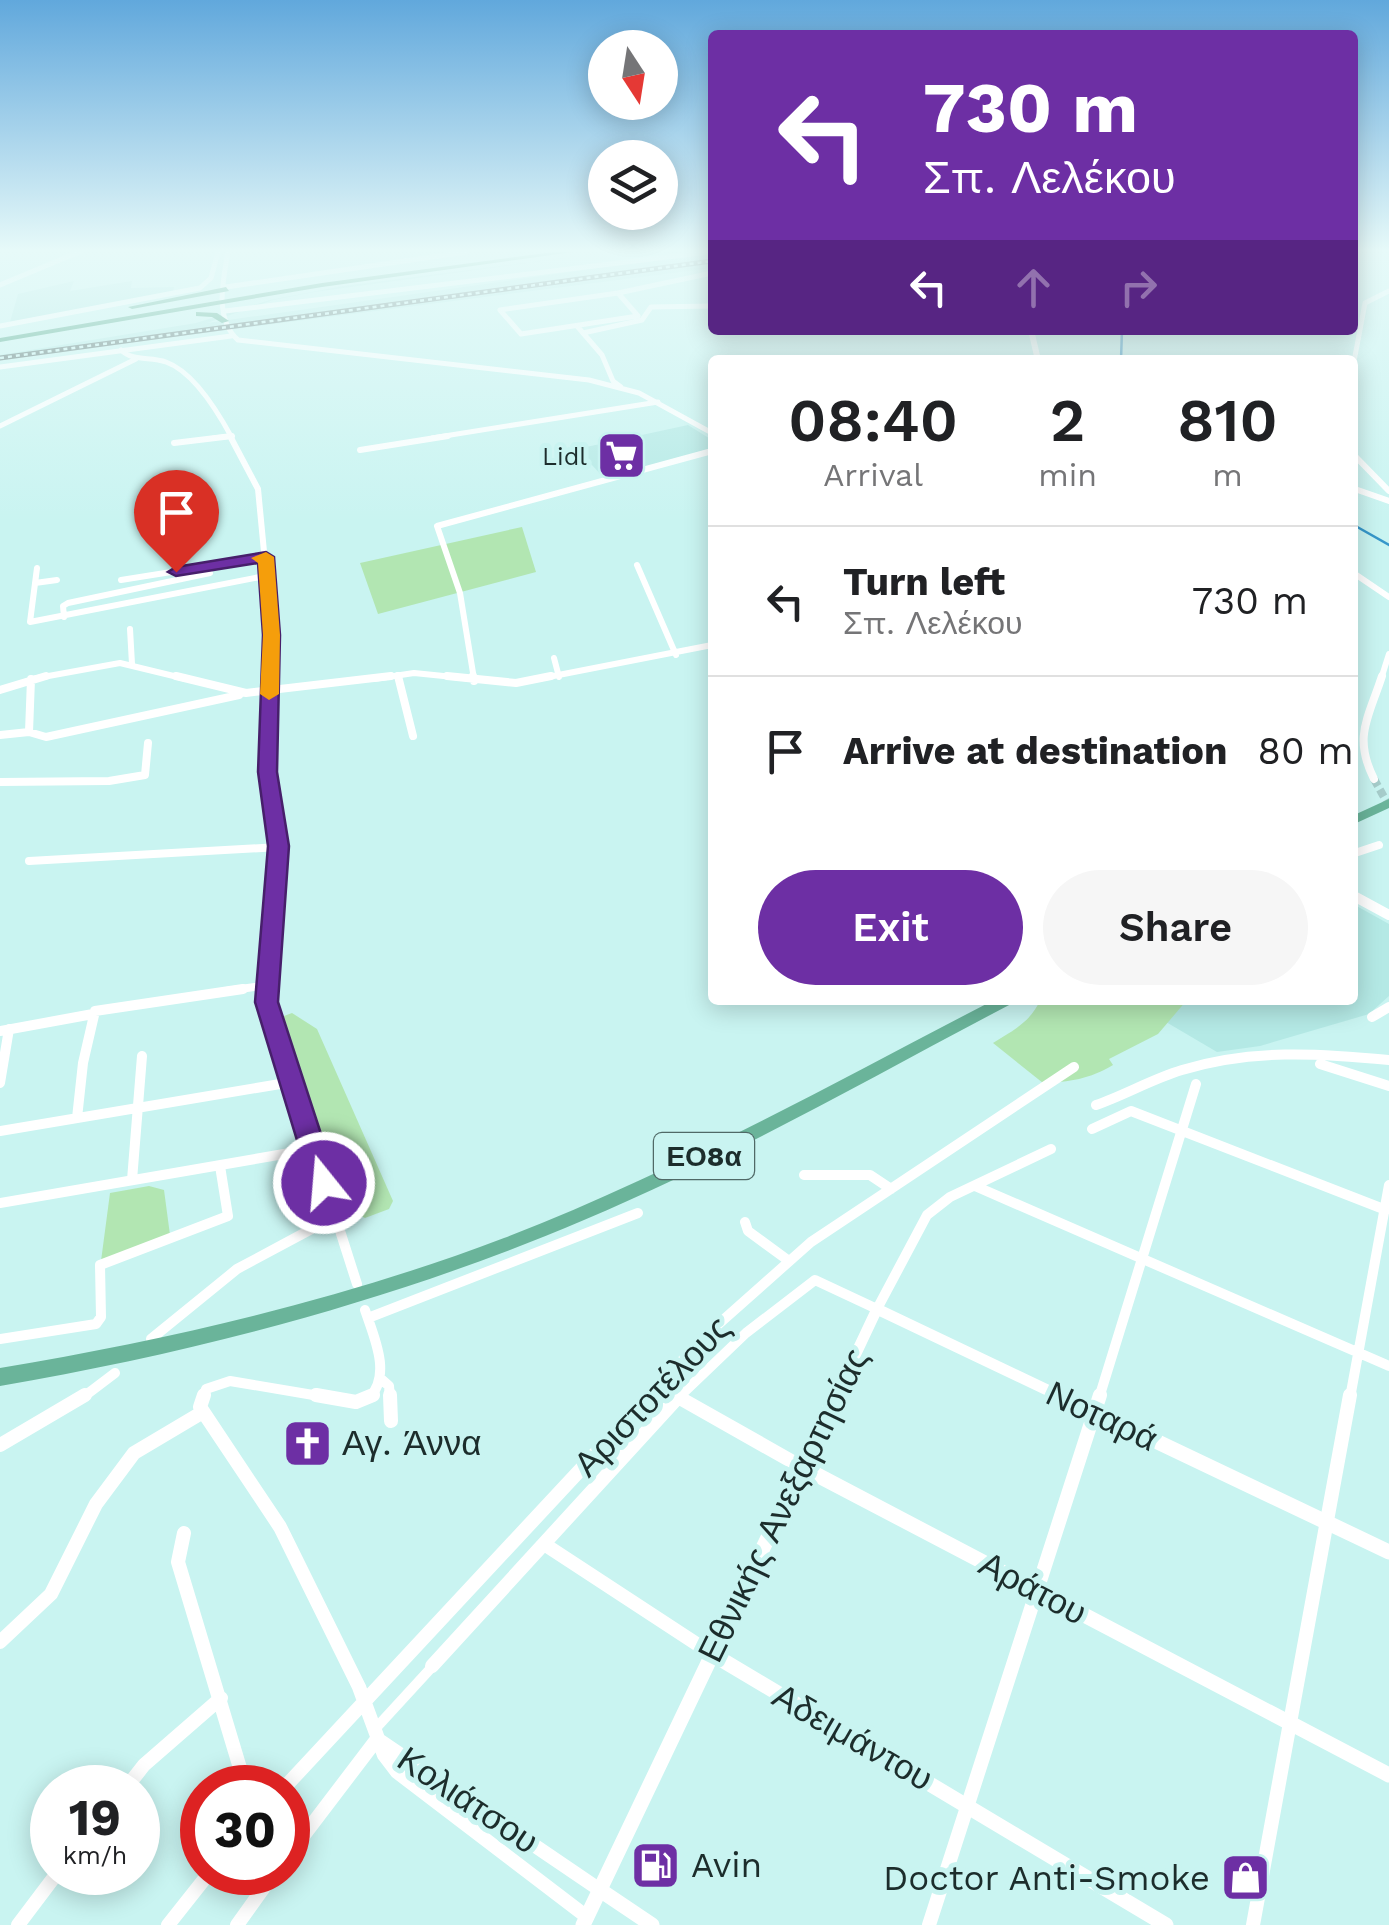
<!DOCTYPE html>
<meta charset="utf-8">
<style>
:root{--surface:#fff;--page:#f6f6f6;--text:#202124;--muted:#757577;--line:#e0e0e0;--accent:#6d2fa4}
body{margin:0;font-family:"Work Sans",sans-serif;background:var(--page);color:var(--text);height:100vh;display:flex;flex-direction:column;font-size:38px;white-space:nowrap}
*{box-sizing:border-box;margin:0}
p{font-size:32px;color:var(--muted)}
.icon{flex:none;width:55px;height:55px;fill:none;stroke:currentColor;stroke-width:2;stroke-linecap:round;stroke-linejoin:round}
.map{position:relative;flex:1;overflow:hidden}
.details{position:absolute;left:708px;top:355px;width:650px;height:650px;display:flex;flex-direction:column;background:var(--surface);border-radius:10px;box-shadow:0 5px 25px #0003}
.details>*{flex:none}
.guide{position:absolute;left:708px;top:30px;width:650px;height:305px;border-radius:10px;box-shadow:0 5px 25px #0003;background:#6d2fa4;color:#fff;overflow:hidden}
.needle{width:65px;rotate:168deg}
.fabs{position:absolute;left:588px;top:30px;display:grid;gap:20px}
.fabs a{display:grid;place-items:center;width:90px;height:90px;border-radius:50%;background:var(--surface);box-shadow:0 5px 25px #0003;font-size:50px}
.speed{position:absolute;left:30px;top:1765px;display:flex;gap:20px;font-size:50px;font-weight:700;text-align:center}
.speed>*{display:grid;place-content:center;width:130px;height:130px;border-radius:50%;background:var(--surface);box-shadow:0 5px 25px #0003;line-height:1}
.speed small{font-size:25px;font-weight:400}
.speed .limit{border:15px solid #d22;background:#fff;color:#111}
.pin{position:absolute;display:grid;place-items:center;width:85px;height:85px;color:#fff;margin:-102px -42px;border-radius:50% 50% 50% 0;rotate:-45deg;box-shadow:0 0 10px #0007}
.pin .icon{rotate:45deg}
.me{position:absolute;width:110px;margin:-55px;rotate:343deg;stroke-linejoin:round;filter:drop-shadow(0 0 8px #0008)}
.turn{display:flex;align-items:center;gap:35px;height:210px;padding:0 50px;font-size:45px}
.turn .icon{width:130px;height:130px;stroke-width:2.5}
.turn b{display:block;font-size:70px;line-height:85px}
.lanes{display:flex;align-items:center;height:95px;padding:0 50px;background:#0003;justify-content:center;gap:50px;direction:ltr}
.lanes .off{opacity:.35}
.eta{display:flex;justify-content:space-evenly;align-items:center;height:170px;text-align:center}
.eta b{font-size:60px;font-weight:600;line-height:70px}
.primary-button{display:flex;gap:20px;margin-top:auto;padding:20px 50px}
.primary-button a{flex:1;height:115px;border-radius:60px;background:var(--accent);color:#fff;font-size:40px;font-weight:600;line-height:115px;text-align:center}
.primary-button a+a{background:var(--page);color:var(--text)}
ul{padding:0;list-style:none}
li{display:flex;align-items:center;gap:30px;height:150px;padding:0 50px;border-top:2px solid var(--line)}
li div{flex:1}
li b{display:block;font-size:38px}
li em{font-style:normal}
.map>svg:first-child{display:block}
</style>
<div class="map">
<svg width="1389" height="1925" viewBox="0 0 1389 1925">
<rect width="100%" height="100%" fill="#c9f4f1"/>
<!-- built -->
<path fill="#b4e9e5" d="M 712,252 L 712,268 L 0,359 L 0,355 L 196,323 L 270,300 L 343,286 L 602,253 L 314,292 L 273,300 L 207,323 Z
M 74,281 L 70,291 L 132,281 L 131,288 L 174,287 L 173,292 L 10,322 L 18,294 Z
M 688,425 L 712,440 L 712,449 L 605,479 L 577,449 Z
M 1353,904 L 1389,924 L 1389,996 L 1369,1014 L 1260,1046 L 1217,1052 L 1166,1022 L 1187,1000 L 1352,1000 Z"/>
<!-- green -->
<path fill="#b2e6b2" d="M 522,527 L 536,572 L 378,614 L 360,563 Z
M 1040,1000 L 1187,1000 L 1158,1034 L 1109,1059 L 1113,1065 C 1090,1079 1069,1082 1043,1083 L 993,1043 C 1012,1031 1031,1022 1040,1000 Z
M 292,1013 L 317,1029 L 393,1201 L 389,1209 L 365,1218 L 345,1208 L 336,1195 L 276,1019 Z
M 149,1186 L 164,1190 L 170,1235 L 101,1261 L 110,1193 Z"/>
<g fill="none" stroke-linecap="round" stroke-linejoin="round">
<!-- stream -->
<path stroke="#3697ca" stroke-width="2.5" d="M 1121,360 L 1122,330
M 1352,524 L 1389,545"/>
<!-- minor-tunnel -->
<path stroke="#a6ccca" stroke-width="8" stroke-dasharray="8 4" stroke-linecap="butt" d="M 1374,779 L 1389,806"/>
<!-- pedestrian -->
<path stroke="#fff" stroke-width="10" d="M 376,1728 L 432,1667"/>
<!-- minor-far4 -->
<path stroke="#fff" stroke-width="5" d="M 0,285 L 79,252
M 225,311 L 708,252
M 0,326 L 200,288 L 211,278 L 218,252
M 583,333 L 642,320 L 651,307 L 712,306
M 121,350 C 133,362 151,356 166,362 C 194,372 218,412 232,438
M 1352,372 L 1365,303 L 1389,291
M 0,426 L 136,359
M 213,438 L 232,436
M 432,438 L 658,402"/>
<!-- minor-far3 -->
<path stroke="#fff" stroke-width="6" d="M 230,436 L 258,489 L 272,635 L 270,679
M 174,443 L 232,436
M 360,450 L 448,436
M 1352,453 L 1389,491
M 1352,488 L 1389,501
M 637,565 L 676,655
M 37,568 L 30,622 L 265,576
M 1352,572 L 1389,597
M 121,580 L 266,557
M 35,583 L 57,580
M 64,617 L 63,606 L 68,603 L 210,573
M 130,629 L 132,664
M 554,658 L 559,677
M 398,675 L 399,679
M 32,679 L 120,663 L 186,679
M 374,679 L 414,673 L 473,679
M 474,679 L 460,593 L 437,526 L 712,451
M 538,679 L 712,645
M 1381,679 L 1389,654"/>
<!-- minor-far2 -->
<path stroke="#fff" stroke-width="8" d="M 176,676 L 246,693 L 391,676
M 398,676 L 413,736
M 447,676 L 516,683 L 551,676
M 473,676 L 474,681
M 0,690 L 46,676
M 29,732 L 31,679
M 0,735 L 29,732 L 46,737 L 239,695
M 1374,779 C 1353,737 1368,719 1382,676
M 0,782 L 109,781 L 145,775 L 148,743
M 1352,854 L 1379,845
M 29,861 L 279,847
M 226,991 L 269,985
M 268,991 L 279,847 L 267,772 L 270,676"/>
<!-- minor-far1 -->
<path stroke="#fff" stroke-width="10" d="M 268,989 L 267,1002 L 357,1284
M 1372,1017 L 1389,1007
M 0,1031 L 93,1014
M 1320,1064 L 1389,1086
M 0,1083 L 9,1029
M 1096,1105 C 1125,1095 1152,1079 1182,1070 C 1250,1049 1319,1053 1389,1060
M 77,1118 L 83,1063 L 95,1011 L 243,989
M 1092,1129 L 1131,1111 L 1386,1210
M 0,1131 L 292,1082
M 804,1175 L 870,1175 L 891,1189
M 132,1180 L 142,1056
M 975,1186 L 1389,1366
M 0,1203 L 313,1149
M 745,1222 L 748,1231 L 789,1261
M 365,1310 C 374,1337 392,1375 369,1398
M 368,1318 L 638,1213
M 0,1339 L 96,1324 L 101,1317 L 100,1265 L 228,1216 L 220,1166
M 151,1339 L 237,1269 L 334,1217
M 380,1378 L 389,1386 L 390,1398
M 82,1398 L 115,1373
M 203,1398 L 206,1389 L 230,1381 L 331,1398
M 647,1398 L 704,1337 L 811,1242 L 1074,1067
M 678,1398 L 746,1333 L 815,1280 L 877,1309 L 927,1215 L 950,1197 L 1051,1149
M 1099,1398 L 1196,1084
M 1350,1398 L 1389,1185"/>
<!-- minor -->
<path stroke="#fff" stroke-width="14" d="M 204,1395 L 200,1407 L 280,1527 L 359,1687 L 384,1755 L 397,1772 L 587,1917
M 316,1395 L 356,1402 L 373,1395
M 390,1395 L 391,1421
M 678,1397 L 800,1466
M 0,1445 L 85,1395
M 184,1533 L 178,1562 L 246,1788
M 544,1544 L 712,1654
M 0,1642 L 51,1594 L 96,1504 L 134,1453 L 203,1412
M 432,1666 L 680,1395
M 379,1740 L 600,1890
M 126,1788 L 144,1765 L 221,1698
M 284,1788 L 650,1395
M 288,1856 L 377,1739
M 18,1925 L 58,1872
M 168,1925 L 210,1872
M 237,1925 L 275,1872
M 929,1925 L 1100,1395
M 1253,1925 L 1350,1395"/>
<!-- tertiary-far2 -->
<path stroke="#fff" stroke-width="5" d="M 228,252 C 223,280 214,319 238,340 L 589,380 L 639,393 L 712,433
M 226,287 L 466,252
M 618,293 L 638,316 L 521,334 L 500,310 Z
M 618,293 L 712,273
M 577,326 L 602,355 L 613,381 L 621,387
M 0,367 L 231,336"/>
<!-- tertiary-far1 -->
<path stroke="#fff" stroke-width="11" d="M 835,1398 L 877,1309 L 1064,1398"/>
<!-- tertiary -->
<path stroke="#fff" stroke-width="15" d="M 1059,1395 L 1389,1552
M 800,1466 L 1389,1775
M 712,1654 L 1166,1925
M 600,1890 L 652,1925
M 583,1925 L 836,1395"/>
<!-- secondary-far1 -->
<path stroke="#fff" stroke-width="6" d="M 1031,330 L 1038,360"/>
<!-- secondary -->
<path stroke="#fff" stroke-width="10" d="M 1352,895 L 1389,915"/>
<!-- trunk -->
<path fill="#6ab49a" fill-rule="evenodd" d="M 1389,799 L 1389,808 L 1352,825 L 1352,816 Z
M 994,1000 L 1013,1000 L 1011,1004 C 870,1078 731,1158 584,1220 C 396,1300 201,1351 0,1386 L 0,1368 C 172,1339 341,1300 504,1238 C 674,1173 833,1083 994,1000 Z"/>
<!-- motorway -->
<path fill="#45a181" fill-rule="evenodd" d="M 553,252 L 573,252 L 322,287 L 0,342 L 0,338 L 322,283 Z
M 226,287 L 229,291 L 132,309 L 128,307 Z
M 196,312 L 217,313 L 229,321 L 222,323 L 212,317 L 196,316 Z"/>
<defs>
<path id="rail" d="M 0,358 L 712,261"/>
</defs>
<!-- rail casing -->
<use href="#rail" stroke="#516a68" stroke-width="5"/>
<!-- rail -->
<use href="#rail" stroke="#c9f4f1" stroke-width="2.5" stroke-dasharray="4" stroke-linecap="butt"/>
</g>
<!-- sky -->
<linearGradient id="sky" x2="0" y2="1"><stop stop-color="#61a8dc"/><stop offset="0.48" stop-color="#e7faf9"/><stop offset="1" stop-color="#e7faf9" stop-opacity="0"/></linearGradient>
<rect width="1389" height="522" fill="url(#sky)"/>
<!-- route -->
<path fill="#6d2fa4" stroke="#471f6b" stroke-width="2.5" d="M 266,552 L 274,557 L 280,635 L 277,772 L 289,846 L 278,1002 L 337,1183 L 333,1191 L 324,1194 L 314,1191 L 310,1183 L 255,1002 L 268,846 L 258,772 L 263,635 L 258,563 L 176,576 L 168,572 L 176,567 Z"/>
<!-- slow -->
<path fill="#f59e0b" d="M 266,552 L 274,557 L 280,635 L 279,694 L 269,700 L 260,694 L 263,635 L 258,563 L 251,558 Z"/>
<!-- icons -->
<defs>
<symbol id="supermarket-square" viewBox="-11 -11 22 22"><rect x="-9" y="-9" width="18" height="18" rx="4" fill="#6d2fa4" stroke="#c9f4f1"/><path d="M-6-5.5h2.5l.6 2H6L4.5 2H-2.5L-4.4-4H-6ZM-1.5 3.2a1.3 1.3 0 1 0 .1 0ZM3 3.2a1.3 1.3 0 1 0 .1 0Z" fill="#fff"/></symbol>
<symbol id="church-square" viewBox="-11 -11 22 22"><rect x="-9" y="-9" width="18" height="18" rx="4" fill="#6d2fa4" stroke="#c9f4f1"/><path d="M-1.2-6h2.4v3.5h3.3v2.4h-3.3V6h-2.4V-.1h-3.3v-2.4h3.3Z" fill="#fff"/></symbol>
<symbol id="fuel-square" viewBox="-11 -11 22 22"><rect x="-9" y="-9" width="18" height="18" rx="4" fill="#6d2fa4" stroke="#c9f4f1"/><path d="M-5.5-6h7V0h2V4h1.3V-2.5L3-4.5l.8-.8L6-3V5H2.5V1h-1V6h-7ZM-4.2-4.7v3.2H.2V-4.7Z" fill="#fff"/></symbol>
<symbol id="shop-square" viewBox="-11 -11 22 22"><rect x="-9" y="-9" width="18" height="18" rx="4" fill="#6d2fa4" stroke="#c9f4f1"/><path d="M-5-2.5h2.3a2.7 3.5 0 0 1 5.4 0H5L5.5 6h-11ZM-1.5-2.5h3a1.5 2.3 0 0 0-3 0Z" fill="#fff"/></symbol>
</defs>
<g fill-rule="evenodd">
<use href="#supermarket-square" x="594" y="428" width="55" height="55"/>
<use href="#church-square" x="280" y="1416" width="55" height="55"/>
<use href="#fuel-square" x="628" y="1838" width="55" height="55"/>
<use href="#shop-square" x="1218" y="1850" width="55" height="55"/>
</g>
<g text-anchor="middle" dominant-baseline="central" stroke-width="10" stroke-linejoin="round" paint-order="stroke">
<!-- far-poi labels -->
<g font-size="25" fill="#1c2d2c" stroke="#c9f4f1" text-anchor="end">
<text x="587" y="456">Lidl</text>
</g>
<!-- shield labels -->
<rect fill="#c9f4f1" stroke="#506967" stroke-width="2.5" x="654" y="1133" width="100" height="46" rx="8"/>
<g font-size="28" font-weight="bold" fill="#1c2d2c">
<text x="704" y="1156">ΕΟ8α</text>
</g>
<!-- near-street labels -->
<g font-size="35" fill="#1c2d2c" stroke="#c9f4f1">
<text transform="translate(652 1396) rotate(-46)">Αριστοτέλους</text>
<text transform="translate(1102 1416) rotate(25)">Νοταρά</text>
<text transform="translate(783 1505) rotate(-64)">Εθνικής Ανεξαρτησίας</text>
<text transform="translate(1033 1588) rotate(28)">Αράτου</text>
<text transform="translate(853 1737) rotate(30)">Αδειμάντου</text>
<text transform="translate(468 1800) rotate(34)">Κολιάτσου</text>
</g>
<!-- near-poi labels -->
<g font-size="35" fill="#1c2d2c" stroke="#c9f4f1" text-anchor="start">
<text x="342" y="1443">Αγ. Άννα</text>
<text x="691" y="1865">Avin</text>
<text x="1210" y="1878" text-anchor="end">Doctor Anti-Smoke</text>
</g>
</g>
</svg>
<div class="fabs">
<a><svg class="needle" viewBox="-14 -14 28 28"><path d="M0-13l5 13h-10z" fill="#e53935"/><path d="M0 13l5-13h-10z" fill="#757577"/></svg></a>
<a><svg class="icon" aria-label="layers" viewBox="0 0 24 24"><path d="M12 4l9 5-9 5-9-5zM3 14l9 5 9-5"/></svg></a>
</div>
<div class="speed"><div>19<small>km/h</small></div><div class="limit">30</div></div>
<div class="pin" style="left:176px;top:572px;background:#d93025"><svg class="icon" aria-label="arrive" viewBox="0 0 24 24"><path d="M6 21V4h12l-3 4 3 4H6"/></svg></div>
<svg class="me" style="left:324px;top:1183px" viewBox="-20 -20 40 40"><circle r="17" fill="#6d2fa4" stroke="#fff" stroke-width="3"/><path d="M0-11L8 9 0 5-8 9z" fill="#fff"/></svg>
<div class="guide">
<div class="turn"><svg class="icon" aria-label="left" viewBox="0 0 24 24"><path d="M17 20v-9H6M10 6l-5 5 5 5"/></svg><div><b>730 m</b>Σπ. Λελέκου</div></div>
<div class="lanes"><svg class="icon" aria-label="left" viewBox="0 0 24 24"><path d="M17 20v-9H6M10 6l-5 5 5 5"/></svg><svg class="icon off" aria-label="ahead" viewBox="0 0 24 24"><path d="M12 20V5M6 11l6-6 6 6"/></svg><svg class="icon off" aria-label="right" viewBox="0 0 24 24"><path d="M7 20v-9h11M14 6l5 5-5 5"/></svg></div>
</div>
<section class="details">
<div class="eta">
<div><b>08:40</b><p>Arrival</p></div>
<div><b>2</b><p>min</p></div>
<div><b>810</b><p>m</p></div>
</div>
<ul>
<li><svg class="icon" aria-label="left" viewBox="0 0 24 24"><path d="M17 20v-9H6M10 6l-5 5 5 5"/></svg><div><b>Turn left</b><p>Σπ. Λελέκου</p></div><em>730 m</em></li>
<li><svg class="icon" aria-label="arrive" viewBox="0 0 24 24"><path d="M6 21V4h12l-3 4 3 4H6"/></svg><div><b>Arrive at destination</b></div><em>80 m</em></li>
</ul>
<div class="primary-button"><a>Exit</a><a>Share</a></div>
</section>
</div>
